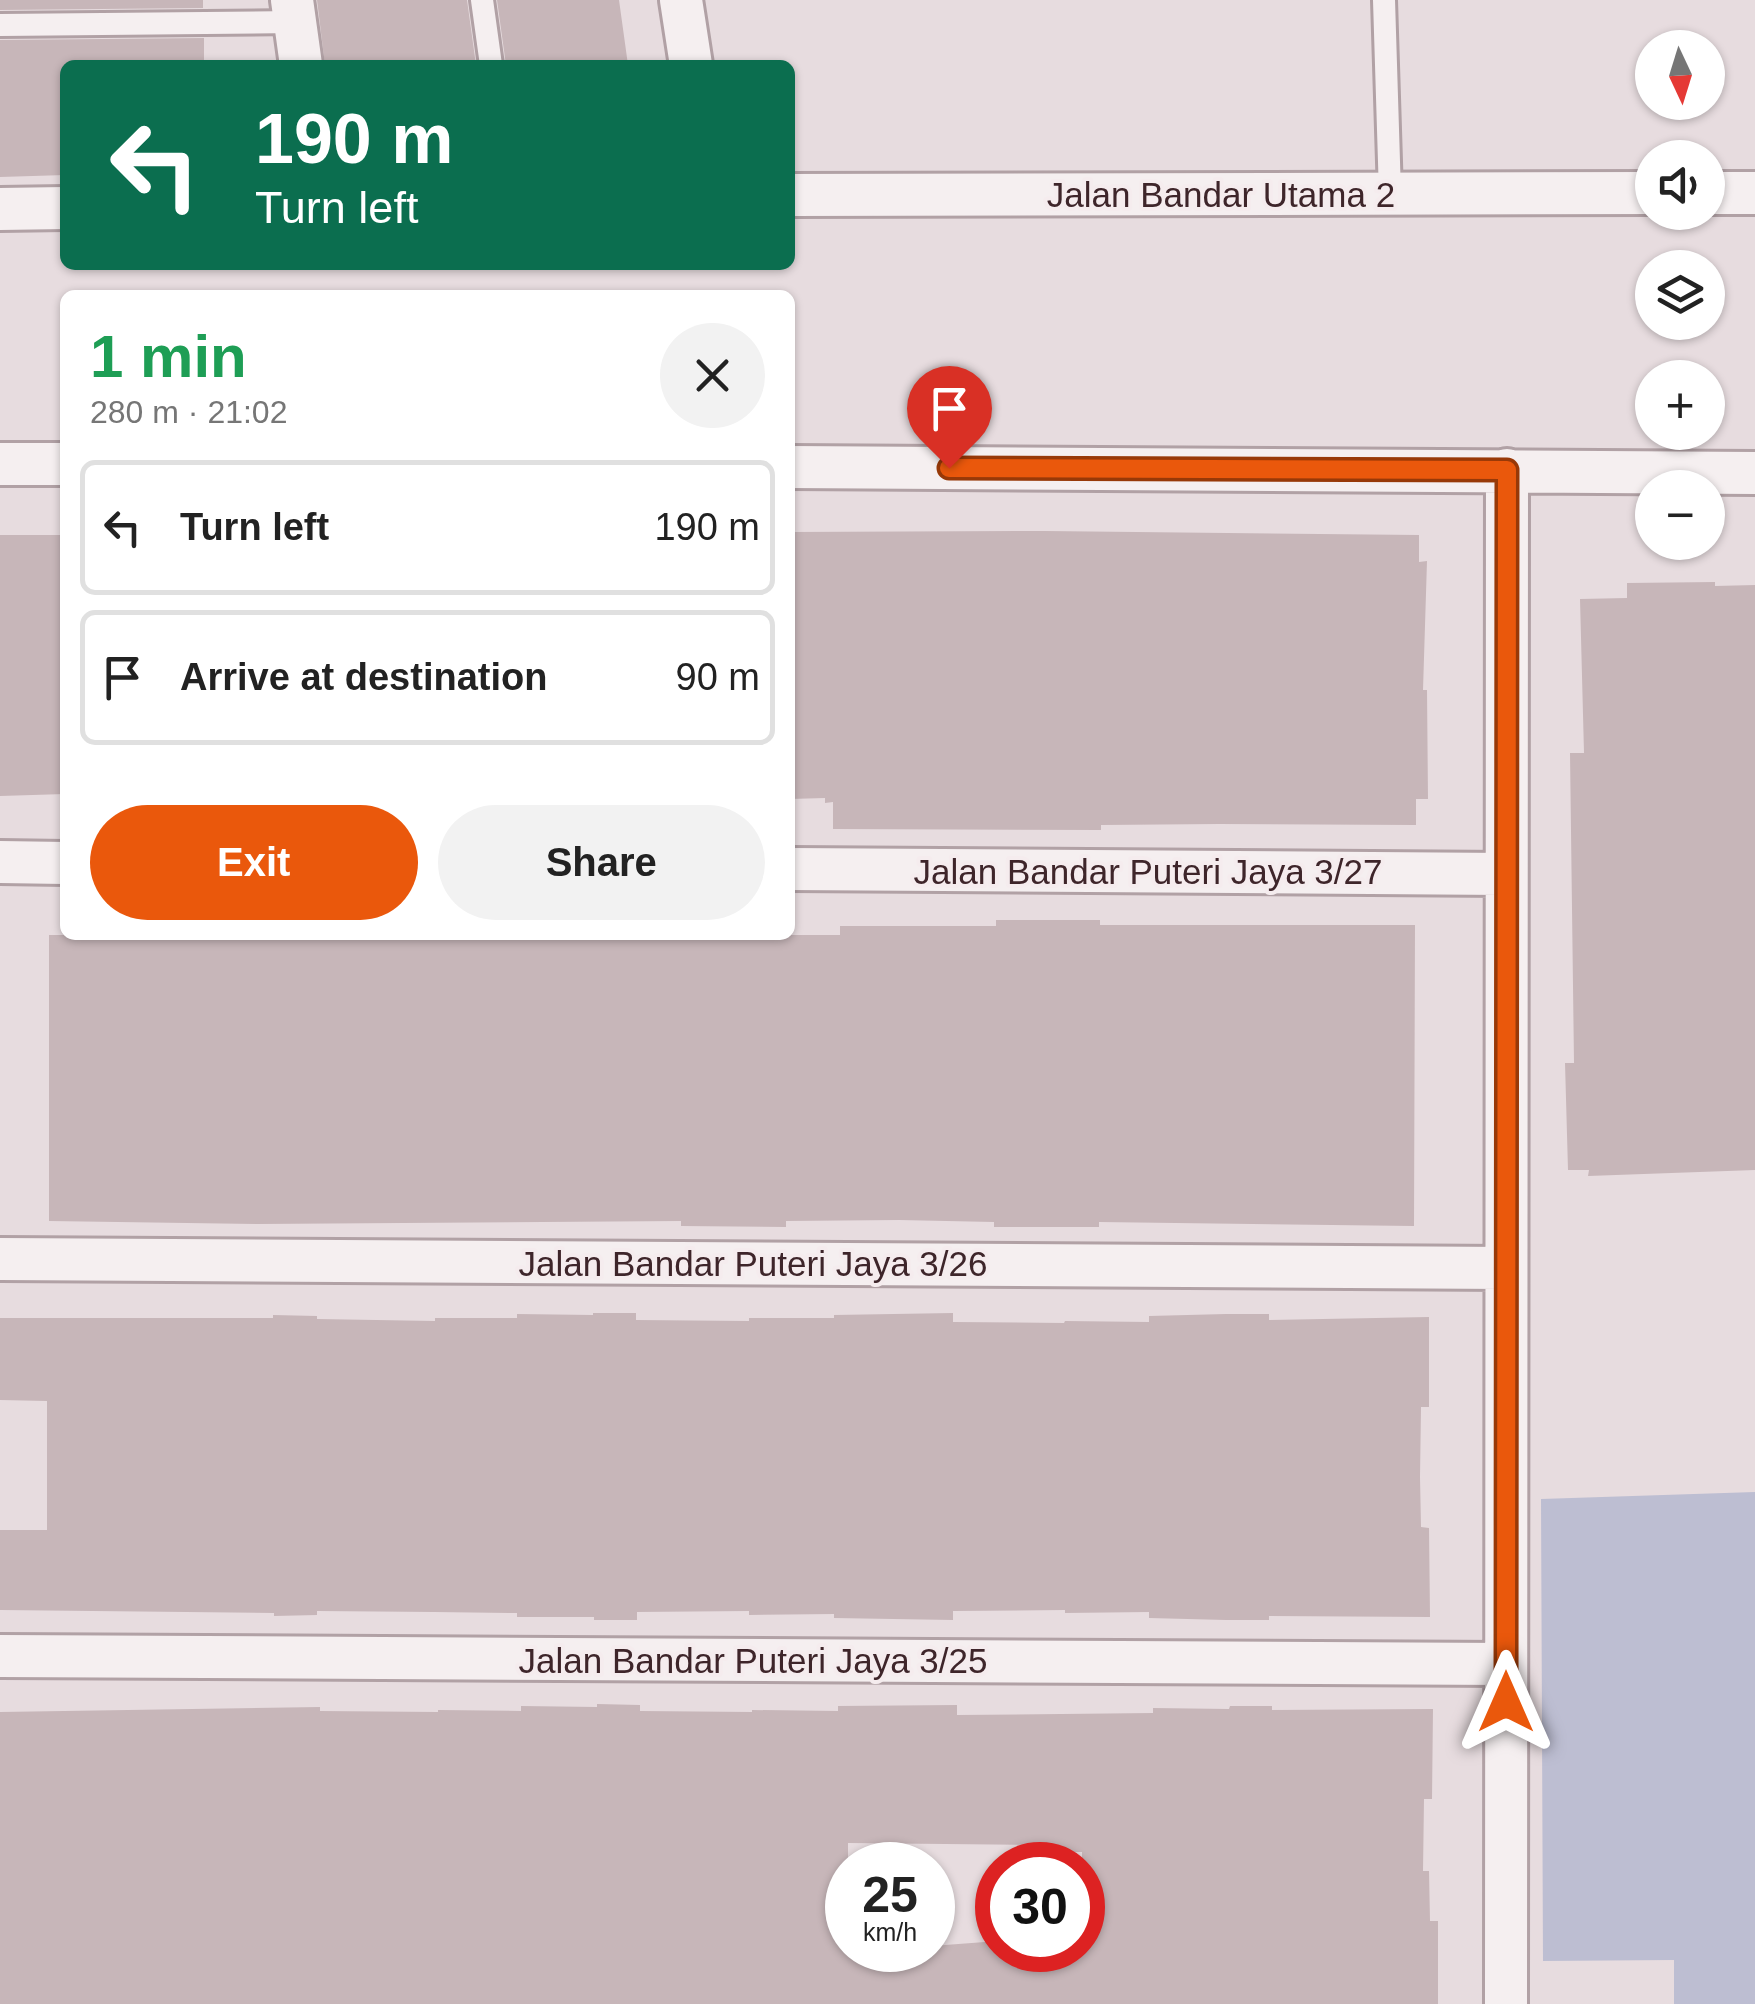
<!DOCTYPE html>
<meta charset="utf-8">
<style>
:root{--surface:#fff;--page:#f2f2f2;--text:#222;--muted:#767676;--line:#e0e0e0;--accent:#ea580c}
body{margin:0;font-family:Helvetica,sans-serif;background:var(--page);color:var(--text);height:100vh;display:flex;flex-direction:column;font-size:38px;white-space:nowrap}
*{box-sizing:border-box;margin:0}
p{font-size:32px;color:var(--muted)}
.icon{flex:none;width:55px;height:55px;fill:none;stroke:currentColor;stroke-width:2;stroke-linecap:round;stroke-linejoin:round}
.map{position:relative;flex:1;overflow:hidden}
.details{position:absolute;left:60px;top:290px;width:735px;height:650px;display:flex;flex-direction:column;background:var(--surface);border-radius:15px;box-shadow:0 2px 8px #0004}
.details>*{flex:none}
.banner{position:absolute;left:60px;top:60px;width:735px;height:210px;border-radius:15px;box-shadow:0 2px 8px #0004;background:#0b6e4f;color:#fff;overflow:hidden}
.needle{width:65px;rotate:176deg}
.fabs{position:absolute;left:1635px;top:30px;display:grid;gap:20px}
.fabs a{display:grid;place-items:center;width:90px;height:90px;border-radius:50%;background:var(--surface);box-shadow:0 2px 8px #0004;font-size:50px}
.speed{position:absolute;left:825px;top:1842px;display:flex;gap:20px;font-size:50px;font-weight:700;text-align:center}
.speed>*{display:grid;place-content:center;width:130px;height:130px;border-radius:50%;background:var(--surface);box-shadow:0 2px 8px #0004;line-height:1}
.speed small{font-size:25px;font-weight:400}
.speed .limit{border:15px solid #d22;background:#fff;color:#111}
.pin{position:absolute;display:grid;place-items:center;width:85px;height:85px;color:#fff;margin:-102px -42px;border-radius:50% 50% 50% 0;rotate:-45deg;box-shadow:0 0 10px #0007}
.pin .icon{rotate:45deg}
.me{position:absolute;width:110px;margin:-55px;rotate:0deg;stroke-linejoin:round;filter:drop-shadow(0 0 8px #0008)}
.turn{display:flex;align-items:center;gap:35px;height:210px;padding:0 30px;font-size:45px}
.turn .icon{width:130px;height:130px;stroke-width:2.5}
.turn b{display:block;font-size:70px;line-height:85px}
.round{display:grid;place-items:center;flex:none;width:105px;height:105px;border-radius:52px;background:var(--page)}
.head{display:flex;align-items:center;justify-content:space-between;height:170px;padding:0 30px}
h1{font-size:60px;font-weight:700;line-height:75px;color:#1e9e55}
.cta{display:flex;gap:20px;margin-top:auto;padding:20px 30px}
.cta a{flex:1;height:115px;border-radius:60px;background:var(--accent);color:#fff;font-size:40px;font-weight:700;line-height:115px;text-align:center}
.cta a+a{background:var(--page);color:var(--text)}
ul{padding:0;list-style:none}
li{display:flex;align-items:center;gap:30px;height:135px;margin:0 20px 15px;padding:0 10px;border:5px solid var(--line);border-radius:15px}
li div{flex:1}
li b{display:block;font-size:38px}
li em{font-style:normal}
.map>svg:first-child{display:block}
</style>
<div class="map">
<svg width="1755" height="2004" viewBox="0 0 1755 2004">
<rect width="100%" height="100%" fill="#e7dcdf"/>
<!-- green -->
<path fill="#bdbed2" d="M 1755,1492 L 1755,2004 L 1674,2004 L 1674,1960 L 1543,1961 L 1541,1499 Z"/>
<!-- building -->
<path fill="#c7b6b9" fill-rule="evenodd" d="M 0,0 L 203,0 L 203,8 L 0,10 Z
M 317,0 L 467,0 L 476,65 L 325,65 Z
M 497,0 L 619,0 L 628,65 L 506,65 Z
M 204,38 L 204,65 L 65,65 L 65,175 L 0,177 L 0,40 Z
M 1045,531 L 1419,535 L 1419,562 L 1427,561 L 1423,690 L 1427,690 L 1428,799 L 1416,799 L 1416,825 L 1219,824 L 1101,825 L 1101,830 L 833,829 L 833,802 L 825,803 L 825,798 L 790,799 L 790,532 Z
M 0,535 L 65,535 L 65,794 L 0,796 Z
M 1715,582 L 1715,586 L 1755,585 L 1755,1170 L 1588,1176 L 1589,1170 L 1568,1170 L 1565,1063 L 1574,1063 L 1570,753 L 1584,753 L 1580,599 L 1627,598 L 1627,583 Z
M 996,920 L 1100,920 L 1100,925 L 1415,925 L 1414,1226 L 1099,1222 L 1099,1227 L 994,1227 L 994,1222 L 899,1220 L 786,1221 L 786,1227 L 681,1226 L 681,1221 L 258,1224 L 49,1221 L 49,935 L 840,935 L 840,926 L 996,926 Z
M 593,1313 L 636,1313 L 636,1320 L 749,1321 L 749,1318 L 834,1318 L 834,1315 L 953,1313 L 953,1322 L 1064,1323 L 1065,1321 L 1149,1322 L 1149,1316 L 1226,1314 L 1269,1314 L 1269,1320 L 1429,1317 L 1429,1407 L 1421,1407 L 1420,1477 L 1421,1527 L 1429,1528 L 1430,1617 L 1269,1616 L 1269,1620 L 1226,1620 L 1149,1618 L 1149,1612 L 1065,1613 L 1065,1610 L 953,1611 L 953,1620 L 834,1618 L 834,1614 L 749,1615 L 749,1611 L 637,1612 L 637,1620 L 594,1620 L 594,1617 L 517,1617 L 517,1613 L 434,1612 L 317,1611 L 317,1615 L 274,1616 L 274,1613 L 0,1610 L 0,1530 L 47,1530 L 47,1401 L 0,1400 L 0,1318 L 273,1318 L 273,1315 L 317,1316 L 317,1319 L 435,1321 L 435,1318 L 517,1318 L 517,1314 L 593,1315 Z
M 597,1704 L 640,1705 L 640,1711 L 752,1712 L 752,1710 L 838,1711 L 838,1706 L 957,1705 L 957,1715 L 1153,1713 L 1153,1708 L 1229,1709 L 1230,1706 L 1272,1706 L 1272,1710 L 1433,1709 L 1432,1799 L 1424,1799 L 1423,1871 L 1429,1871 L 1430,1921 L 1438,1921 L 1438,2004 L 0,2004 L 0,1712 L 320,1707 L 320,1711 L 438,1712 L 438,1710 L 521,1711 L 521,1706 L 597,1707 ZM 848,1843 L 1046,1845 L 1046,1852 L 1082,1852 L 1082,1950 L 998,1950 L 998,1941 L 932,1946 L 932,1950 L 848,1950 Z"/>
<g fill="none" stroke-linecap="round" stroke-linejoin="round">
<defs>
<path id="lane" d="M 482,0 L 491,65
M 1384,0 L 1390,194
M 0,25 L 295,22"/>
<path id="street" d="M 292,0 L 301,65
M 681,0 L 691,65
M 1708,193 L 1755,193
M 790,195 L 1652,193
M 0,209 L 65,208
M 0,464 L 65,464
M 790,467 L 1755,473
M 0,862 L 65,863
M 790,869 L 1506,874
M 0,1259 L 1506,1268
M 0,1656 L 1505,1664
M 1506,2004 L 1507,470"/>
</defs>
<!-- lane casing -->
<use href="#lane" stroke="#b1a1a5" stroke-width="28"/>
<!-- street casing -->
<use href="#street" stroke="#b1a1a5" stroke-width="48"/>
<!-- lane -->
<use href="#lane" stroke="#f5eff0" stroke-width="22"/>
<!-- street -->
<use href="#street" stroke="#f5eff0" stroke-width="42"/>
</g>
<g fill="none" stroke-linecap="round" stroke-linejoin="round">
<defs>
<path id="route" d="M 949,468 L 1507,470 L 1506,1702"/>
</defs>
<!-- route casing -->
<use href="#route" stroke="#983908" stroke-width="25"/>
<!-- route -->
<use href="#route" stroke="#ea580c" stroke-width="18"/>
</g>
<g text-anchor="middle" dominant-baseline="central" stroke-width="8" stroke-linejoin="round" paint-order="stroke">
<!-- street labels -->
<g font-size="35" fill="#3e252a" stroke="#f5ecee">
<text x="1221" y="194">Jalan Bandar Utama 2</text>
<text x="1148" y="871">Jalan Bandar Puteri Jaya 3/27</text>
<text x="753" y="1263">Jalan Bandar Puteri Jaya 3/26</text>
<text x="753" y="1660">Jalan Bandar Puteri Jaya 3/25</text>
</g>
</g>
</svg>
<div class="fabs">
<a><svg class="needle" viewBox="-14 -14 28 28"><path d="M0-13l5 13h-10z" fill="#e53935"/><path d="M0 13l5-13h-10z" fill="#767676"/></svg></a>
<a><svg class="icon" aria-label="sound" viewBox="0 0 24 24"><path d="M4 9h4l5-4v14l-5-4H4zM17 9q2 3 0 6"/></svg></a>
<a><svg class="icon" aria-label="layers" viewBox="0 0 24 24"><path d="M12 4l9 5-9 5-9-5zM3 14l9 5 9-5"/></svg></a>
<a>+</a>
<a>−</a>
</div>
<div class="speed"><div>25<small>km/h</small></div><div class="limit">30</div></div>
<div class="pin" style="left:949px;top:468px;background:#d93025"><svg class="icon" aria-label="arrive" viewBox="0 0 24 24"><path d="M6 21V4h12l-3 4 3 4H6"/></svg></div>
<svg class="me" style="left:1506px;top:1702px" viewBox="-20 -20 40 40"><path d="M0-17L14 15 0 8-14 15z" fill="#ea580c" stroke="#fff" stroke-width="4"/></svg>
<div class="banner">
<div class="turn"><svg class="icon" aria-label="left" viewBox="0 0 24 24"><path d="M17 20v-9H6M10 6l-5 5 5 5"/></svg><div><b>190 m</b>Turn left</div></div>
</div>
<section class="details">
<div class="head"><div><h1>1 min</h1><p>280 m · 21:02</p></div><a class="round"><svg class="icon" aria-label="close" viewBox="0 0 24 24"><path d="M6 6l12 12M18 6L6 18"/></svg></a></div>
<ul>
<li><svg class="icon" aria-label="left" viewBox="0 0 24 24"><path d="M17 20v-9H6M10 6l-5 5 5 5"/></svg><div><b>Turn left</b></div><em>190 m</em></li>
<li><svg class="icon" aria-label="arrive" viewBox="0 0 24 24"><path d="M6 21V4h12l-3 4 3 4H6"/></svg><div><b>Arrive at destination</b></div><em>90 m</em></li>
</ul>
<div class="cta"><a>Exit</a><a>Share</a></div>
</section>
</div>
